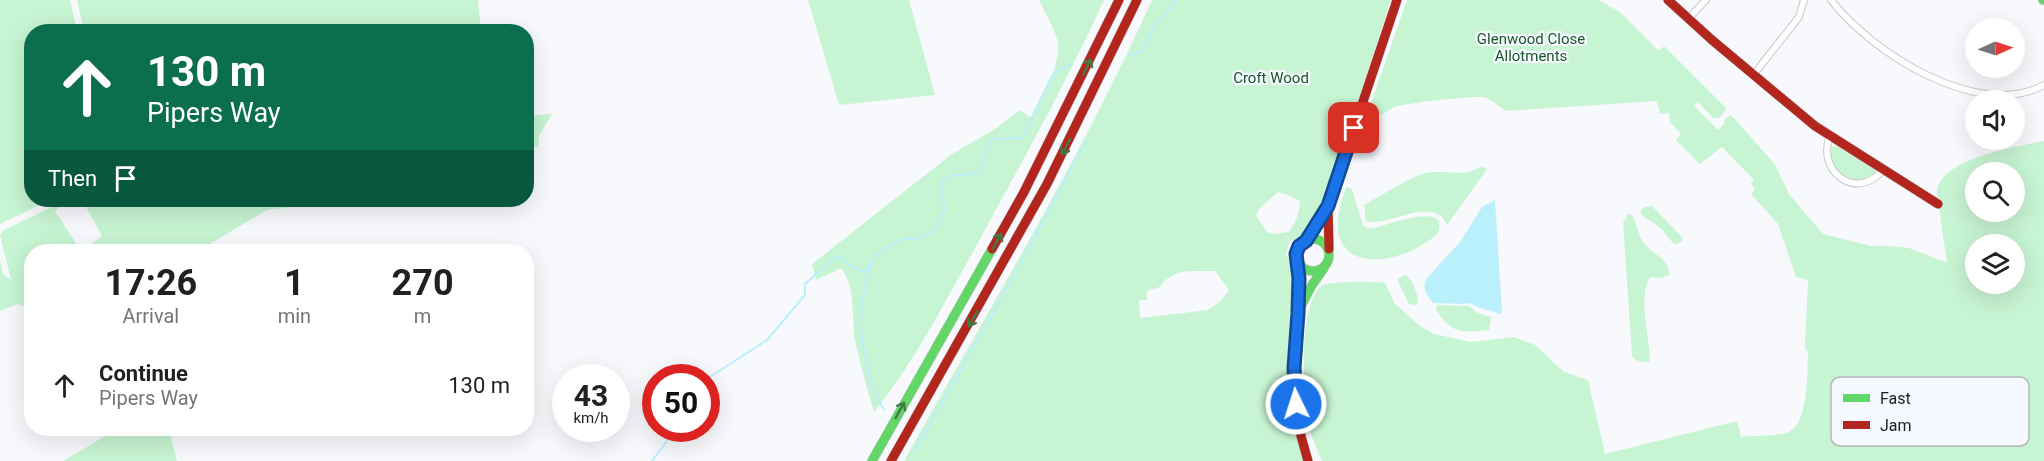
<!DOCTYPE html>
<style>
:root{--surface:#fff;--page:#f2f2f2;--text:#202124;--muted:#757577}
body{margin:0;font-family:Roboto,sans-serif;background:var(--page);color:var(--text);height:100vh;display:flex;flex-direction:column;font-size:22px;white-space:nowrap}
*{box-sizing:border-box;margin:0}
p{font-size:20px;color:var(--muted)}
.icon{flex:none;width:33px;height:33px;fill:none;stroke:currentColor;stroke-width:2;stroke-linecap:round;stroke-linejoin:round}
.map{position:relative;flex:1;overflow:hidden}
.drawer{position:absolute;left:24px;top:244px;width:510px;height:192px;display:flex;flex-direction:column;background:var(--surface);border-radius:24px;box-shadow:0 6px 24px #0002}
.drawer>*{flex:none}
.guide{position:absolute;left:24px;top:24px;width:510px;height:183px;border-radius:24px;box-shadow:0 6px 24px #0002;background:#0b6e4f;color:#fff;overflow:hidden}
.needle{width:39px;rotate:87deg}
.fabs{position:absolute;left:1965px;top:18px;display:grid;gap:12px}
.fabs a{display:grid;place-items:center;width:60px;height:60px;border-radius:50%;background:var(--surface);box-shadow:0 6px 24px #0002;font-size:30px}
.speed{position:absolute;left:552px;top:364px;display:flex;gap:12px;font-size:30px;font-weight:700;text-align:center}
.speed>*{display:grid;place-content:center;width:78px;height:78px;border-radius:50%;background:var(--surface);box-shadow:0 6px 24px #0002;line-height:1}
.speed small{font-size:15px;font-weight:400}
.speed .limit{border:9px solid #d22;background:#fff;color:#111}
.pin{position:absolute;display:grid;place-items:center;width:51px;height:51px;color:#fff;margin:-26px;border-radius:12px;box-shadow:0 3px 9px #0006}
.me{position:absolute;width:66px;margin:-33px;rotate:356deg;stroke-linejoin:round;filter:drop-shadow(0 0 4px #0008)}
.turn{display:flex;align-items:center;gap:21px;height:126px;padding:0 24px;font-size:27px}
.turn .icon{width:78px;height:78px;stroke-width:2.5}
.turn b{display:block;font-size:42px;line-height:51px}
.then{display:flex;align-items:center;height:57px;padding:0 24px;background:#0003;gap:12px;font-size:22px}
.eta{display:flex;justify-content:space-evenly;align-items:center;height:102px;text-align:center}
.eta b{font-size:36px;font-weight:700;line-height:42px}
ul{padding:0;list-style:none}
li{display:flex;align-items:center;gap:18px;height:78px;padding:0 24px}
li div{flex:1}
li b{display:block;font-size:22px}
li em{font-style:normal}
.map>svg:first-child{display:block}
</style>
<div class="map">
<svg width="2044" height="461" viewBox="0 0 2044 461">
<rect width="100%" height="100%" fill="#f8f9fd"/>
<!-- green -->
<path fill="#c7f4d2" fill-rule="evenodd" d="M 0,0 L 70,0 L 77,31 L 32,32 L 32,200 L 50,200 L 0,224 Z
M 77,0 L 478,0 L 481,31 L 84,31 Z
M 808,0 L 909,0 L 935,95 L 839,105 Z
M 1039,0 L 1104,0 C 1065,86 1019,167 974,250 C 943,305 914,363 874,412 C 867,388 860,364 855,340 C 852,319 855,284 841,268 L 816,280 L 812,264 L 952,154 L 995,129 L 1020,110 L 1031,118 C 1042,98 1063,62 1057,39 C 1053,26 1045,12 1039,0 Z
M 1152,0 L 1391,0 L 1338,164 L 1318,215 L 1302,239 L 1290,241 L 1286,254 L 1294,269 L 1288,352 L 1295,434 L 1305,461 L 904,461 C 989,309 1080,160 1152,0 ZM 1278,192 L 1288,195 L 1300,201 C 1299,214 1296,222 1289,232 L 1274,234 L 1267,232 L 1256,216 L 1259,209 ZM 1215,271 L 1229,290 L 1221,301 L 1208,310 L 1140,318 L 1139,300 L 1147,300 L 1147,291 L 1160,287 C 1173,267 1193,272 1215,271 Z
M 1407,0 L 1598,0 L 1620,12 L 1659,51 L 1664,46 L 1727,109 L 1719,118 L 1713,118 L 1698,102 L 1694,106 L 1718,130 L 1724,124 L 1725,119 L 1731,115 L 1774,163 L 1789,194 L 1823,234 L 1871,246 L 1889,246 L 1909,248 L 1947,263 L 1937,194 C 1936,159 2018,146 2044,141 L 2044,461 L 1322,461 C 1318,451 1313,441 1310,431 C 1303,402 1297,307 1321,286 C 1327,281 1375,281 1385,283 L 1395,304 L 1420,326 L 1434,334 L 1471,342 L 1514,337 L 1535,345 L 1564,372 L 1588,380 L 1605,454 L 1737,421 L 1741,437 C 1754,435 1777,437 1789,432 C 1809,423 1807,371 1808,352 L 1805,347 L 1808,280 L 1796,277 L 1778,224 L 1751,194 L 1755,189 L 1751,184 L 1754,180 L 1722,147 L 1700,164 L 1676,140 L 1681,134 L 1670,122 L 1669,113 L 1660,114 L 1657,101 L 1506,111 C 1500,107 1493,101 1487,98 C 1480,94 1403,104 1394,107 C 1390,109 1385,113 1382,115 L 1370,106 ZM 1976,172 L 2014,172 L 2014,212 L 1976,212 ZM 1976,244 L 2014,244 L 2014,284 L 1976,284 Z
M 552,114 L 539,136 L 538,147 L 527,145 L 527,116 Z
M 1838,145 L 1875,168 L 1876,174 C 1871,177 1867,180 1862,180 C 1844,182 1826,165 1832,147 Z
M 1482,166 L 1487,169 L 1447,225 C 1445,222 1443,217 1439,215 C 1419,203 1387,227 1366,221 L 1364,205 C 1379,197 1407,179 1422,174 C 1443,168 1463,179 1482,166 Z
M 1346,187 L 1352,189 L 1363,226 C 1367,228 1368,228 1372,228 C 1385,227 1450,199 1438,233 C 1418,254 1358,276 1341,241 C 1333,225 1341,203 1346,187 Z
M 63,200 L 352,200 L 267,210 L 196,252 L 32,252 L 31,309 L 17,304 L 0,311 L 0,260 L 3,274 L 11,280 L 0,235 L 4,230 L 56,205 L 59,207 L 55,211 L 81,251 L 102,236 L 86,207 L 73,201 L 63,205 Z
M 1652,206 L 1681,236 L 1683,240 L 1676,245 C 1669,241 1666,232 1659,227 C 1653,221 1643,219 1640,211 L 1645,207 Z
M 1628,214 L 1632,215 C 1636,223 1638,234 1643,242 C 1650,254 1670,257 1669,275 L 1660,278 L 1651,277 C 1637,292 1650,341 1650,361 C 1642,363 1639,362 1633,358 L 1632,355 L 1623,223 Z
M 1404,275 L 1408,276 C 1413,283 1420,297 1417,305 L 1409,304 L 1397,279 Z
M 1437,305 L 1469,306 L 1478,313 L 1491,317 L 1489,330 C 1463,333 1451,334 1436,310 Z
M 117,429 L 169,429 L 177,461 L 63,461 Z"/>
<!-- water -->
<path fill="#baeffc" d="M 1495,200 L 1502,313 L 1500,314 C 1491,310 1478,309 1470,303 L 1463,304 L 1433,303 C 1427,295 1421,288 1427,278 L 1460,242 L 1482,207 Z"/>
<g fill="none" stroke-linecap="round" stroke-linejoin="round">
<!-- stream -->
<path stroke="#baeffc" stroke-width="2" d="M 1129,54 L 1142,52 L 1156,22 L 1164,16 L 1176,0
M 706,382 L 710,377 L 767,340 L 805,295 L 805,284 L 836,256 C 848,260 851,271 866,271 L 872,260
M 884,410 L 871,385 L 859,326 L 865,286 L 874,256 L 902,239 L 916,239 L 927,235 L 937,227 L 944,211 L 942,181 L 951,176 L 978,173 C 989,163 980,148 993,139 L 1020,138 L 1023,136 L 1052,76 L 1060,69 L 1070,65
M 915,451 L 1012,280 L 1086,141
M 652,461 L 676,429"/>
<defs>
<path id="street" d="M 1831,0 C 1871,52 1978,121 2044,85
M 1688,19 L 1706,0
M 1754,74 L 1799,17 L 1804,0
M 1830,136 C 1816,171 1856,202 1883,170"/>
<path id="fast" d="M 2043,0 L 2044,0
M1297 255a16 16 0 1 1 32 0a16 16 0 1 1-32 0Z
M 1299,310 L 1312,285 L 1324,268
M 872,461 L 992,249"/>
<path id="jam" d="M 1668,0 L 1712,40 L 1815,126 L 1938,204
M 1328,206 L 1329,249
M 1306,241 L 1328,206 L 1397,0
M 992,249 L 1024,192 L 1119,0
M 1298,262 L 1295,386 L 1301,436 L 1308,461
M 891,461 L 1047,184 L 1137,0"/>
</defs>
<!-- street casing -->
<use href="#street" stroke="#c8c9cd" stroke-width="8"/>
<!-- fast casing -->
<use href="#fast" stroke="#c8c9cd" stroke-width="10"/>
<!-- jam casing -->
<use href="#jam" stroke="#c8c9cd" stroke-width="10"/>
<!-- street -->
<use href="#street" stroke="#fefeff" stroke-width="6"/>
<!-- fast -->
<use href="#fast" stroke="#63d668" stroke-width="9"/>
<!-- jam -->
<use href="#jam" stroke="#b3261e" stroke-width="9"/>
</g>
<!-- one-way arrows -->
<defs><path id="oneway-shaft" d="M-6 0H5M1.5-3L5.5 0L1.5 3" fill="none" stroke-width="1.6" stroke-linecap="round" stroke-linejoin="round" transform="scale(1.5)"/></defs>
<g stroke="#407a45">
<use href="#oneway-shaft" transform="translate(1087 67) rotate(-64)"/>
<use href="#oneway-shaft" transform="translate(1066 147) rotate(117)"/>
<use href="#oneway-shaft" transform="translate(997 241) rotate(-62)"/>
<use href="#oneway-shaft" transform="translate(973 319) rotate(120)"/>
<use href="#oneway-shaft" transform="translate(900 410) rotate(-61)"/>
</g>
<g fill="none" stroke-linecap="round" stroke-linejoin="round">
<defs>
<path id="route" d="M 1296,404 L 1294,368 L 1298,313 L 1299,278 L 1296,254 L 1299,246 L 1306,241 L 1328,206 L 1354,128"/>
</defs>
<!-- route casing -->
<use href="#route" stroke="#114b97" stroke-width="15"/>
<!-- route -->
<use href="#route" stroke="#1a73e8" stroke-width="10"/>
</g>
<g text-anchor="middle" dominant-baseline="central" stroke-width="4.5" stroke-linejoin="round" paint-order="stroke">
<!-- park labels -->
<g font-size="15" fill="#1a572b" stroke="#f6f8ff">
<text x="1531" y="39">Glenwood Close<tspan x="1531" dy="17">Allotments</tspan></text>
<text x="1271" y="78">Croft Wood</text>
</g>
</g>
<!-- legend -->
<rect x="1831" y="377" width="198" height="69" rx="9" fill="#f6f8ff" stroke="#b5b7bd" stroke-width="1.5"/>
<rect x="1843" y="394" width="27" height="8" fill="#63d668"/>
<rect x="1843" y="421" width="27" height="8" fill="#b3261e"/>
<g font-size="16" fill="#1d1e22">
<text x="1880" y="404">Fast</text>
<text x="1880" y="431">Jam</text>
</g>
</svg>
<div class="fabs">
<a><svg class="needle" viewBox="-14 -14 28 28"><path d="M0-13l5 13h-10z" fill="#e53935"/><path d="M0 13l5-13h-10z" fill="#757577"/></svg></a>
<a><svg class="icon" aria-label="sound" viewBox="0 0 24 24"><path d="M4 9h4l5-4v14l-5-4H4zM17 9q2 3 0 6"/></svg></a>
<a><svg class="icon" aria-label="search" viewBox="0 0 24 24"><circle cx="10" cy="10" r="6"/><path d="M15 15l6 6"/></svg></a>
<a><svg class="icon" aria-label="layers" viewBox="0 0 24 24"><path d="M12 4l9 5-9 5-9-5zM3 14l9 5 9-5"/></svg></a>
</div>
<div class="speed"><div>43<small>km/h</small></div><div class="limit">50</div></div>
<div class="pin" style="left:1354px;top:128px;background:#d93025"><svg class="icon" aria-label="arrive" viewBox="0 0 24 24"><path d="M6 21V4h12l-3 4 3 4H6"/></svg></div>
<svg class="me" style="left:1296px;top:404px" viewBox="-20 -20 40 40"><circle r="17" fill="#1a73e8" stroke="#fff" stroke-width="3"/><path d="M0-11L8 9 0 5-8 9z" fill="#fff"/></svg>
<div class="guide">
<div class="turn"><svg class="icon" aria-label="ahead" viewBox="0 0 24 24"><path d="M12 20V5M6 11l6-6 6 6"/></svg><div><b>130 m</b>Pipers Way</div></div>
<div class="then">Then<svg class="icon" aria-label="arrive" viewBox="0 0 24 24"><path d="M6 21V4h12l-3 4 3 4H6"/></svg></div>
</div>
<section class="drawer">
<div class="eta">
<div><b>17:26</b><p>Arrival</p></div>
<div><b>1</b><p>min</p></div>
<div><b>270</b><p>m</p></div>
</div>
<ul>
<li><svg class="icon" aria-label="ahead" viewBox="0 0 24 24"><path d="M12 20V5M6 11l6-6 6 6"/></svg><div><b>Continue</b><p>Pipers Way</p></div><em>130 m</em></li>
</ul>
</section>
</div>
